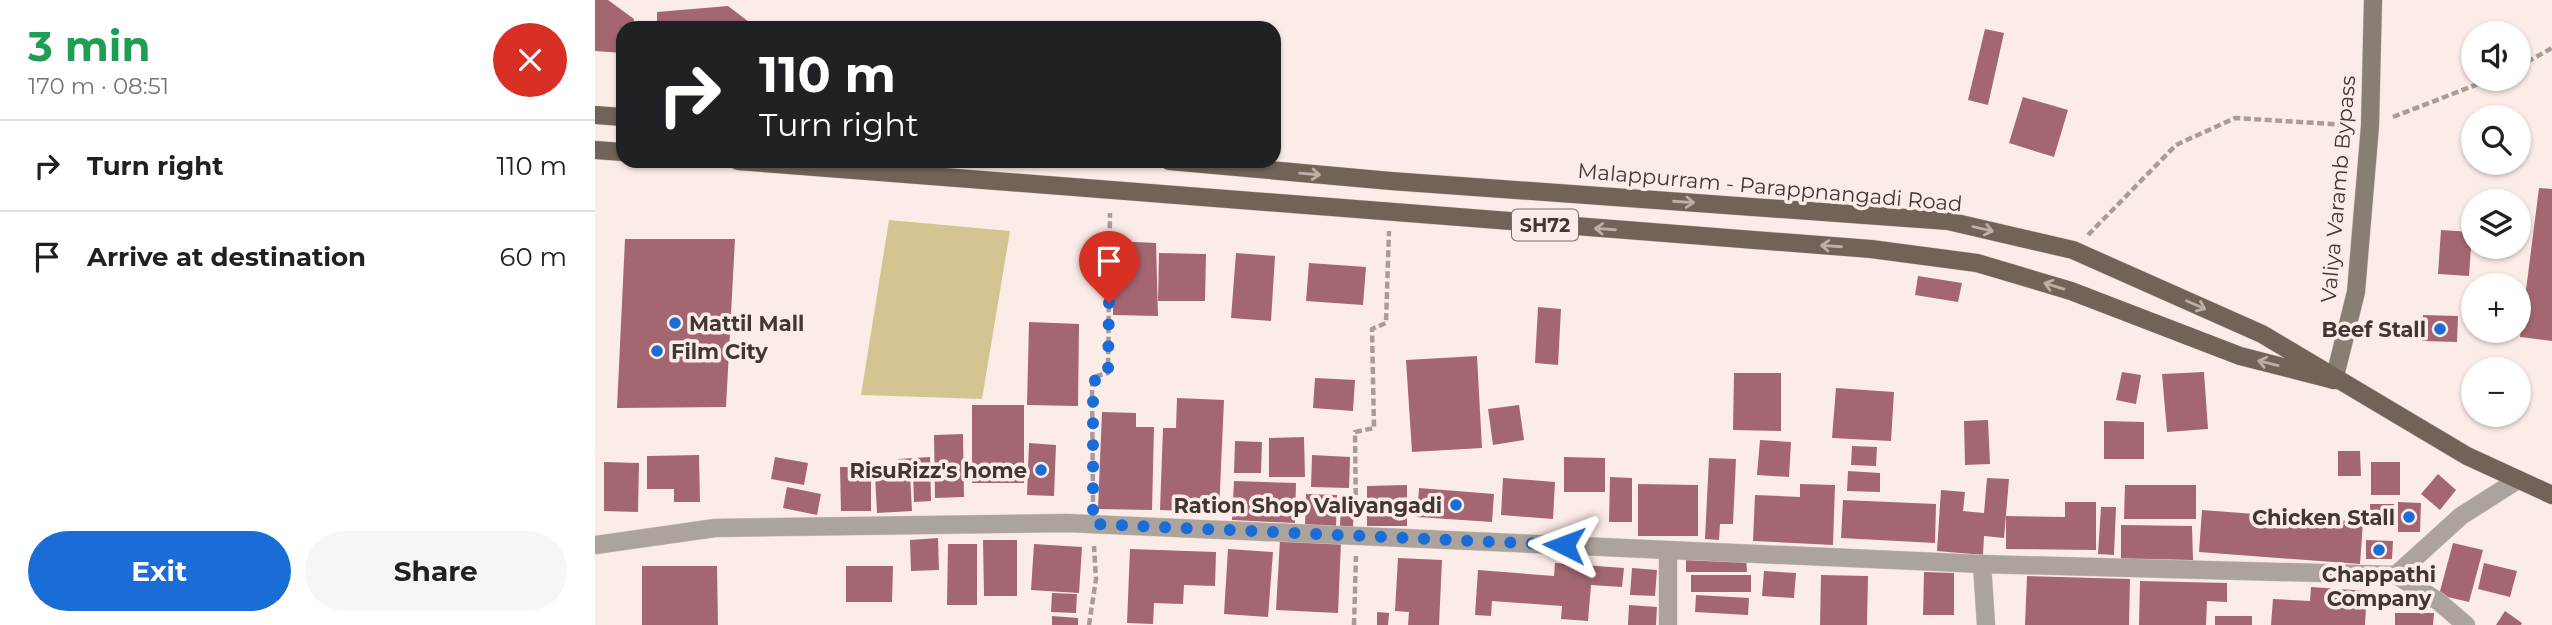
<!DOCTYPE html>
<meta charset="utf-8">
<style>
:root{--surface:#fff;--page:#f6f6f6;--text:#202124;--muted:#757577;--line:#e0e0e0;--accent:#1a6cd6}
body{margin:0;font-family:Montserrat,sans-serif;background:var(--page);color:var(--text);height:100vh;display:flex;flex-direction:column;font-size:26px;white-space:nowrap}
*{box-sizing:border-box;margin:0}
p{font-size:23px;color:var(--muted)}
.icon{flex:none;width:38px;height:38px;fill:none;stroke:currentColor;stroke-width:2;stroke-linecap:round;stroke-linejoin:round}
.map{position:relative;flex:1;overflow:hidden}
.sheet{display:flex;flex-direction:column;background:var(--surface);width:595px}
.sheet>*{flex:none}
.hud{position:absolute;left:21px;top:21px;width:665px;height:147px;border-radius:21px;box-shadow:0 2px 5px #0004;background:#202124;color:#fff;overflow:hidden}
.controls{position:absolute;left:1866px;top:21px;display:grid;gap:14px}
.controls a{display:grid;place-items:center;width:70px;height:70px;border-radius:50%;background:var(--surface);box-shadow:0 2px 5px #0004;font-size:35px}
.pin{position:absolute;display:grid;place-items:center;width:60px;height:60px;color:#fff;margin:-72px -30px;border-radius:50% 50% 50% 0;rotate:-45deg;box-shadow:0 0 7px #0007}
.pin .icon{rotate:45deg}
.me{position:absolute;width:77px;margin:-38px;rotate:273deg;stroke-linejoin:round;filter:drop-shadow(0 0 5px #0008)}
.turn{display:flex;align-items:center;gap:24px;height:147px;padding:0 28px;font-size:32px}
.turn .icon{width:91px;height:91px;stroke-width:2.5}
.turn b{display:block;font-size:49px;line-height:60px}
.round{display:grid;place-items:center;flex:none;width:74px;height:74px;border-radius:37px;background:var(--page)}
.headline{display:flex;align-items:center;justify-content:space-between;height:119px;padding:0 28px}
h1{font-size:42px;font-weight:700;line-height:52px;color:#1e9e55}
.button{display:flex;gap:14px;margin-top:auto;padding:14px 28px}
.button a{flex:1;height:80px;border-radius:42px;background:var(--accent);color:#fff;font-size:28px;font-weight:700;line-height:80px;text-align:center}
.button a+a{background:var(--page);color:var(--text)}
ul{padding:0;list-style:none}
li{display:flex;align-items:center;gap:21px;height:91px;padding:0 28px;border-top:2px solid var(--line)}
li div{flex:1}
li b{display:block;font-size:26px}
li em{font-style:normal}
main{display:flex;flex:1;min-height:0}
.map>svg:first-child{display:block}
</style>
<main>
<section class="sheet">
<div class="headline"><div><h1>3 min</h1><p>170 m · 08:51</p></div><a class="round" style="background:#d93025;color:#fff"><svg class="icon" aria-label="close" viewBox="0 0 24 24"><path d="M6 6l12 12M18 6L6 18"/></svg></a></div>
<ul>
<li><svg class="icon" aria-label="right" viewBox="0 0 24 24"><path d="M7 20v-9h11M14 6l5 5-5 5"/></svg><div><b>Turn right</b></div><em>110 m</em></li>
<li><svg class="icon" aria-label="arrive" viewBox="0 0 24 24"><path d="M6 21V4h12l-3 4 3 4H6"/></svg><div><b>Arrive at destination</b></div><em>60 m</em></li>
</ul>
<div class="button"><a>Exit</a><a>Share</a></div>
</section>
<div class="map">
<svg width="1957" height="625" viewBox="0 0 1957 625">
<rect width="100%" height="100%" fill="#fcece8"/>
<!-- green -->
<path fill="#d4c491" d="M 294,220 L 415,231 L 387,399 L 266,395 Z"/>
<!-- building -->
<path fill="#a46771" d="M 0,0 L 13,0 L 39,19 L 38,28 L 28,28 L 28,53 L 0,51 Z
M 133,6 L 162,28 L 62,28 L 62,12 Z
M 1390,29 L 1409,33 L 1393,105 L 1373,100 Z
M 1428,97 L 1473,110 L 1459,157 L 1414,143 Z
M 1944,188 L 1957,189 L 1957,341 L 1925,337 Z
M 1846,230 L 1877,232 L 1874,276 L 1843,274 Z
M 30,239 L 140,239 L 131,407 L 22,408 Z
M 519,241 L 561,243 L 563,316 L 518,315 Z
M 564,253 L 611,254 L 610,301 L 563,301 Z
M 641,253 L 680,256 L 676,321 L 636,318 Z
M 714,263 L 771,267 L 768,305 L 711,301 Z
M 1323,276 L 1367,283 L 1363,302 L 1320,295 Z
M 943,307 L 966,309 L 963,365 L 940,363 Z
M 1828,315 L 1863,316 L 1862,342 L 1827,341 Z
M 434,322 L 484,324 L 483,406 L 432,405 Z
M 882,356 L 887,448 L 817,452 L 811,360 Z
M 1527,372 L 1546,375 L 1541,404 L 1521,400 Z
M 1609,372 L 1613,429 L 1572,432 L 1567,374 Z
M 1139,373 L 1186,373 L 1186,431 L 1138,430 Z
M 720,378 L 760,380 L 758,411 L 718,408 Z
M 1241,388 L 1299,392 L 1296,441 L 1237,438 Z
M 582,398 L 629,400 L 624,512 L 565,510 L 568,428 L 581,428 Z
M 377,405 L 429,405 L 429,483 L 377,483 Z
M 924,405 L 929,440 L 898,445 L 893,409 Z
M 507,412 L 541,413 L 541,427 L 559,427 L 557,510 L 503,509 Z
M 1393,420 L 1395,464 L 1370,465 L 1369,421 Z
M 1509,421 L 1549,422 L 1549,459 L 1509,459 Z
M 368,434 L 369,497 L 340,498 L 339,435 Z
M 709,437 L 710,477 L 674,477 L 674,438 Z
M 1165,440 L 1196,442 L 1194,477 L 1162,475 Z
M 640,441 L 667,442 L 666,473 L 639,473 Z
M 434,443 L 461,445 L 459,496 L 432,495 Z
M 1257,446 L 1282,447 L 1281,466 L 1256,465 Z
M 1743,451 L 1765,451 L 1766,476 L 1743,476 Z
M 104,455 L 105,502 L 79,502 L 79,489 L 52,489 L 52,456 Z
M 717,455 L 755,457 L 754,488 L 716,487 Z
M 180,457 L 213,463 L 209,485 L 176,479 Z
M 335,457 L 336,501 L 319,502 L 318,471 L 303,471 L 303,459 Z
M 969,457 L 1010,458 L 1010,492 L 969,492 Z
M 1114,458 L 1141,459 L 1138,524 L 1125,524 L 1124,540 L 1110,539 Z
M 9,462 L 44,463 L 43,512 L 9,511 Z
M 1776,462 L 1805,462 L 1805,495 L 1776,495 Z
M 245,467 L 276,467 L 276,511 L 246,511 Z
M 1253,471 L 1285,473 L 1285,492 L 1252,491 Z
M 315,474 L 317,511 L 282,513 L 280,475 Z
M 1843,474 L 1861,490 L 1845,510 L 1826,494 Z
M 1015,477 L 1037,478 L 1037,522 L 1014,522 Z
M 908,478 L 960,482 L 958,519 L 906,515 Z
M 1392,478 L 1414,479 L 1409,538 L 1389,536 L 1388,555 L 1342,551 L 1346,490 L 1370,492 L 1368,511 L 1389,513 Z
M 639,481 L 701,483 L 700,523 L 637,520 Z
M 1043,484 L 1103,485 L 1103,536 L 1043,536 Z
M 1205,484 L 1240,485 L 1238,545 L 1158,541 L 1160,495 L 1205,497 Z
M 812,485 L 812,526 L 772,526 L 772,486 Z
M 1530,485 L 1601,485 L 1601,519 L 1529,519 Z
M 192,487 L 226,494 L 222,515 L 188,508 Z
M 824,488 L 899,494 L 897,522 L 822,517 Z
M 711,494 L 742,495 L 741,527 L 710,526 Z
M 746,499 L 759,500 L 758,527 L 745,527 Z
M 1248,500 L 1341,504 L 1340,543 L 1246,538 Z
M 1470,502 L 1501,502 L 1501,550 L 1411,549 L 1411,516 L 1470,517 Z
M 1803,502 L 1826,503 L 1825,532 L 1803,532 Z
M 1775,504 L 1799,504 L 1799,526 L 1776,526 Z
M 1506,507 L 1521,507 L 1519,555 L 1503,554 Z
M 1607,510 L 1768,522 L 1765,564 L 1604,552 Z
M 1526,525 L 1597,526 L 1598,560 L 1526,559 Z
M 343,538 L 344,570 L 316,571 L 315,540 Z
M 685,539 L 746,542 L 743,613 L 681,610 Z
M 388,540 L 422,540 L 422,596 L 389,596 Z
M 1771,540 L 1798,541 L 1797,559 L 1771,559 Z
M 1858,543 L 1888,550 L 1874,602 L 1844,595 Z
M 353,544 L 382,544 L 382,605 L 352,605 Z
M 439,544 L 487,547 L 484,593 L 436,590 Z
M 535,549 L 621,552 L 620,586 L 589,585 L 588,604 L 559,603 L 558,624 L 532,623 Z
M 633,549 L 678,552 L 673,617 L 629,614 Z
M 1091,555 L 1151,555 L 1152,572 L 1091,572 Z
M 803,558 L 847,560 L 844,625 L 813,625 L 814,612 L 800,611 Z
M 960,563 L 1029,568 L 1027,587 L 996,585 L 993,621 L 966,619 L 967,606 L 897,601 L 896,616 L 880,615 L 883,570 L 959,576 Z
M 1889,563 L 1922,571 L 1915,597 L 1883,589 Z
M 47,566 L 122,566 L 123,625 L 47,625 Z
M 251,566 L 298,566 L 297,602 L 251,602 Z
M 1037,568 L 1062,570 L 1060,596 L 1035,595 Z
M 1169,571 L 1201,573 L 1199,598 L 1167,596 Z
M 1329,572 L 1359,573 L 1359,615 L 1328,615 Z
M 1096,575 L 1156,575 L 1156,592 L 1096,592 Z
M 1226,575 L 1273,576 L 1272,625 L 1225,625 Z
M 1432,576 L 1535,579 L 1534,625 L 1430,625 Z
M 1545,581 L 1632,583 L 1632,602 L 1612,601 L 1611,625 L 1544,625 Z
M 1716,587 L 1772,591 L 1770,625 L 1676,625 L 1678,599 L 1715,601 Z
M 457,593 L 482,594 L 481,613 L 456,612 Z
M 1101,595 L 1154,598 L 1153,615 L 1100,612 Z
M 1034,605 L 1062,607 L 1061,625 L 1033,625 Z
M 1910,611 L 1927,623 L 1926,625 L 1901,625 Z
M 782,612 L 794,613 L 793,625 L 782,625 Z
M 1800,613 L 1839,613 L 1838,625 L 1800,625 Z
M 457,616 L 483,618 L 483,625 L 457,625 Z
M 1620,616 L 1657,616 L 1657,625 L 1620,625 Z"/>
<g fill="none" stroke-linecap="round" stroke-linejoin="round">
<defs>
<path id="street" d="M 0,545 L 120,528 L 472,523 L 1387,564 L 1801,575 L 1866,516 L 1921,481
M 1073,550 L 1073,625
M 1387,564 L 1391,625
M 1801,575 L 1843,601 L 1871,625"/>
<path id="secondary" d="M 1739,380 L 1761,292 L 1775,126 L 1778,0"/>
<path id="primary" d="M 0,115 L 28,117
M 0,150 L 28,152
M 143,161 L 1276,249 L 1382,263 L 1476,291 L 1645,356 L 1739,380
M 574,161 L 796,181 L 1353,221 L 1478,250 L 1667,334 L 1872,456 L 1957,495"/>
</defs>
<!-- street casing -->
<use href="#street" stroke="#d6c8c4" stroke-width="19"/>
<!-- secondary casing -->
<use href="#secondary" stroke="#d6c8c4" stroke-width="19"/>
<!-- primary casing -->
<use href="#primary" stroke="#d6c8c4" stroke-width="19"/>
<!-- path -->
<path stroke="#a99c98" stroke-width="4.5" stroke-dasharray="7 3.5" stroke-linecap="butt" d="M 1923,67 L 1957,48
M 1798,117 L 1896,79
M 1493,235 L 1581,145 L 1640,118 L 1753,125
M 498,502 L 497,385 L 502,376 L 513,373 L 515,213
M 761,516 L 760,432 L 779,428 L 777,329 L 791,323 L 794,231
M 494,625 L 501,579 L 499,546
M 759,625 L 761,556"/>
<!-- street -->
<use href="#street" stroke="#aba39c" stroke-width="18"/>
<!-- secondary -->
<use href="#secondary" stroke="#897e73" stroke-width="18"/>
<!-- primary -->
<use href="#primary" stroke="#716357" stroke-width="18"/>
</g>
<!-- one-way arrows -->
<defs><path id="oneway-shaft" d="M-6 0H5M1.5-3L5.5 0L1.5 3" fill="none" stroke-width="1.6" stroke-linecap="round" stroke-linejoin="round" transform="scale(1.75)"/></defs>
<g stroke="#bdaea7">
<use href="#oneway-shaft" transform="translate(715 174) rotate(5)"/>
<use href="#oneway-shaft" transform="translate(1089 202) rotate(4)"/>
<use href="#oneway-shaft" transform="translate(1010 229) rotate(-176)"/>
<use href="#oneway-shaft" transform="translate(1388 229) rotate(13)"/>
<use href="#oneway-shaft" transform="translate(1236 246) rotate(-176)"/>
<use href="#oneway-shaft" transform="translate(1459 286) rotate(-163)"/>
<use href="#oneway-shaft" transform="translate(1601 305) rotate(24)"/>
<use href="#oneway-shaft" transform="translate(1673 363) rotate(-166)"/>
</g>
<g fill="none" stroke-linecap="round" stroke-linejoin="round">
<!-- route -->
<path stroke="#1a6cd6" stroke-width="12" stroke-dasharray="0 21.6" d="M 514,303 L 513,373 L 502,376 L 498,385 L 498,524 L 969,545"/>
</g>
<!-- markers -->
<g fill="#1a6cd6" stroke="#fcece8" stroke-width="2.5">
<circle cx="80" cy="323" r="7"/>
<circle cx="1845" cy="329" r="7"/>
<circle cx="62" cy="351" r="7"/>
<circle cx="446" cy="470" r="7"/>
<circle cx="861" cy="505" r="7"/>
<circle cx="1814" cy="517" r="7"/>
<circle cx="1784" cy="550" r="7"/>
</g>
<g text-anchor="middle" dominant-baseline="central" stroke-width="7" stroke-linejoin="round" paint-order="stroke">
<!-- shield labels -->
<rect fill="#fcece8" stroke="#786d69" stroke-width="2" x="917" y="209.5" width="66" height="31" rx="5"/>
<g font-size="19" font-weight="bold" fill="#403633">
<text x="950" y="225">SH72</text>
</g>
<!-- street labels -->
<g font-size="21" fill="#403633" stroke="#fcece8">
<text transform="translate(1175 187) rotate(5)">Malappurram - Parappnangadi Road</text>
<text transform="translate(1743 189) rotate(-85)">Valiya Varamb Bypass</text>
</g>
<!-- poi labels -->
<g font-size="21" font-weight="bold" fill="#403633" stroke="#fcece8" text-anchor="end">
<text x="94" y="323" text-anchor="start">Mattil Mall</text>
<text x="1831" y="329">Beef Stall</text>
<text x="76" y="351" text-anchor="start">Film City</text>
<text x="432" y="470">RisuRizz's home</text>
<text x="847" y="505">Ration Shop Valiyangadi</text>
<text x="1800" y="517">Chicken Stall</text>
<text x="1784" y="574" text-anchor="middle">Chappathi<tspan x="1784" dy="24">Company</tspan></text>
</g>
</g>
</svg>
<div class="controls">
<a><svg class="icon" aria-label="sound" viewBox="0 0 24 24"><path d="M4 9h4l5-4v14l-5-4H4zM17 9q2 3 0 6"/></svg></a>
<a><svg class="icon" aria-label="search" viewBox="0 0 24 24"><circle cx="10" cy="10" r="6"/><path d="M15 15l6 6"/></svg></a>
<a><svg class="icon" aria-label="layers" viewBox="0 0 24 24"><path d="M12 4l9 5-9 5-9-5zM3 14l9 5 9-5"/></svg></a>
<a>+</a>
<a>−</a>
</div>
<div class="pin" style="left:514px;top:303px;background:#d93025"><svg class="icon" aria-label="arrive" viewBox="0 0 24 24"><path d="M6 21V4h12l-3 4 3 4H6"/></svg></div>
<svg class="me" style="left:969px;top:545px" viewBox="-20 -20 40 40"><path d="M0-17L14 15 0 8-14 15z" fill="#1a6cd6" stroke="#fff" stroke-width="4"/></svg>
<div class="hud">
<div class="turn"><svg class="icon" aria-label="right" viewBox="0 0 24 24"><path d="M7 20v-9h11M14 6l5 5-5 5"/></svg><div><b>110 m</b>Turn right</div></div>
</div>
</div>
</main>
